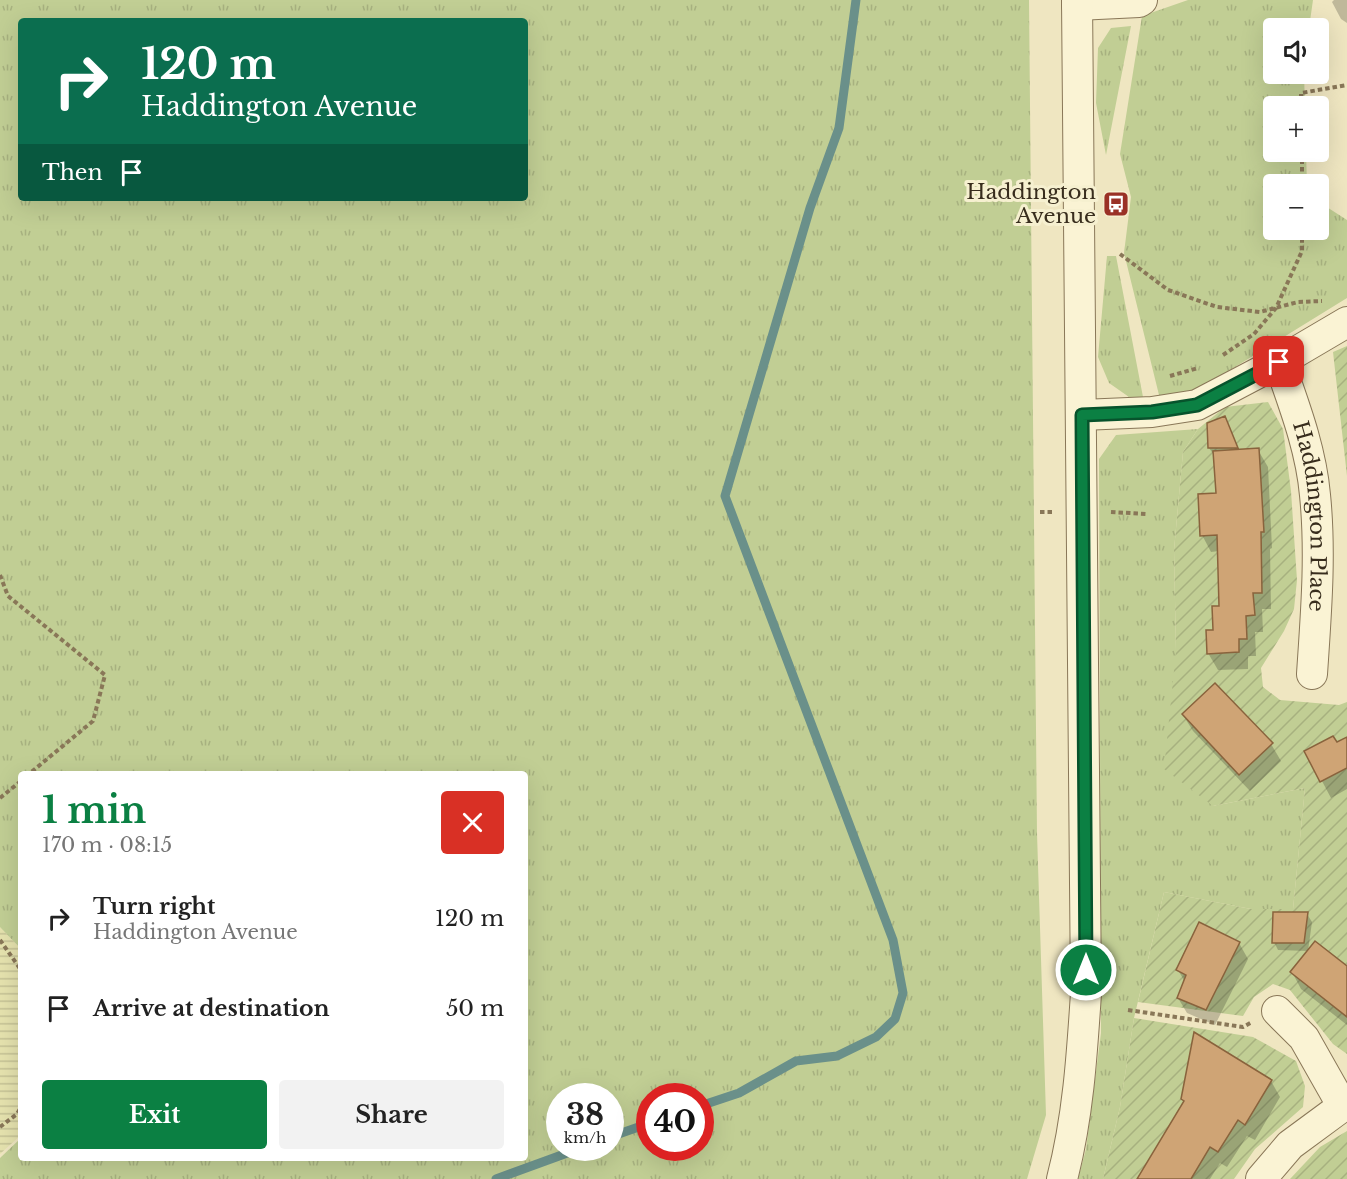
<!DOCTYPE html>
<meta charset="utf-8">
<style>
:root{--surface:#fff;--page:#f2f2f2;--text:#222;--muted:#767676;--accent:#0b8043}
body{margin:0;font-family:"Libre Baskerville",serif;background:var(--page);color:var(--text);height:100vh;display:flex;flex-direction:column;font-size:22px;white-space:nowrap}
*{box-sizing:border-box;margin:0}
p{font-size:20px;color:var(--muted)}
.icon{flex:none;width:33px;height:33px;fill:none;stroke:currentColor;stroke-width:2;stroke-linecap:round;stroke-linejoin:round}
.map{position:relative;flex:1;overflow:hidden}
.sheet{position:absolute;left:18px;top:771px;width:510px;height:390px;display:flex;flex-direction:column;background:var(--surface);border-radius:6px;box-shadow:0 6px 24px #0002}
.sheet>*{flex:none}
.top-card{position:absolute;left:18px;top:18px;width:510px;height:183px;border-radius:6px;box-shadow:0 6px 24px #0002;background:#0b6e4f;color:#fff;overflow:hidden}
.buttons{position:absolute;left:1263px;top:18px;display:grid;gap:12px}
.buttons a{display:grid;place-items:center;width:66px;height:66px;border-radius:6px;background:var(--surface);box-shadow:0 6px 24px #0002;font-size:30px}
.speed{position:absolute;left:546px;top:1083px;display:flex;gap:12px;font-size:30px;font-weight:700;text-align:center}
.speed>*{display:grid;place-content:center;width:78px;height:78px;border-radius:50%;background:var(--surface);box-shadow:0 6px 24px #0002;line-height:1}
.speed small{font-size:15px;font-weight:400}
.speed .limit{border:9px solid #d22;background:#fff;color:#111}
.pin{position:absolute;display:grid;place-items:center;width:51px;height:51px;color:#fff;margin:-26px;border-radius:12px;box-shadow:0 3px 9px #0006}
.me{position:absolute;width:66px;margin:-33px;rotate:0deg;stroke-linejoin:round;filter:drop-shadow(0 0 4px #0008)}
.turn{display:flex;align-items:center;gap:21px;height:126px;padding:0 24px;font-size:27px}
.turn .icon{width:78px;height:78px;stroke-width:2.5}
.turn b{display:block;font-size:42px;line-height:51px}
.then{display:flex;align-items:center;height:57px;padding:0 24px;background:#0003;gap:12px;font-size:22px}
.round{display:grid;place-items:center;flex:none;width:63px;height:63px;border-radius:6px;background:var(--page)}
.headline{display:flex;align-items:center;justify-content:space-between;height:102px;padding:0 24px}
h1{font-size:36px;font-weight:700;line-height:45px;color:var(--accent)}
.action{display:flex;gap:12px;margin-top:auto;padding:12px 24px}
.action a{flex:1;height:69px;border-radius:6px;background:var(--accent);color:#fff;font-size:24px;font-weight:700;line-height:69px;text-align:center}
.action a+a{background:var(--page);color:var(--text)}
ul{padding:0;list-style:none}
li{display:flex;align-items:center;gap:18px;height:90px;padding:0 24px}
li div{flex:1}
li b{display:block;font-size:22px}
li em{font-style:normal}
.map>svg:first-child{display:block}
</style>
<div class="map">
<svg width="1347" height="1179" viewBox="0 0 1347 1179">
<defs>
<pattern id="farmland-rules" width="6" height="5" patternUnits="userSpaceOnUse" patternTransform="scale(1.5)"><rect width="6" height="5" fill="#e5e2ae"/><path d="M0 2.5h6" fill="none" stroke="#c5c295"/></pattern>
<pattern id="grass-tufts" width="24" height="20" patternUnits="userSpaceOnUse" patternTransform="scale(1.5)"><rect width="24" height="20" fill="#c1ce94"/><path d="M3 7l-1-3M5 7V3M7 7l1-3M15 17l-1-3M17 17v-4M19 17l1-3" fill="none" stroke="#a7b17f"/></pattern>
<pattern id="garden-furrows" width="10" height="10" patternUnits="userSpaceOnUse" patternTransform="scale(1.5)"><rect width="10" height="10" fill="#c1ce94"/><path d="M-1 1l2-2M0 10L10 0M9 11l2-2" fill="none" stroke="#a7b17f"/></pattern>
</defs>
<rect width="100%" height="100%" fill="#efe6c1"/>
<!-- farmland -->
<path fill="url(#farmland-rules)" d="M 0,927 L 21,949 L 21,1135 L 0,1154 Z"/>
<!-- grass -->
<path fill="url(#grass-tufts)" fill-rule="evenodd" d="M 0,0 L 1029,0 L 1037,833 L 1046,1115 L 1027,1179 L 0,1179 L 0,1158 L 21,1138 L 21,1158 L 525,1158 L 525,774 L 21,774 L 21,949 L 0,927 ZM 21,21 L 525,21 L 525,198 L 21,198 ZM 610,1096 L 610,1148 L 560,1148 L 560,1096 ZM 700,1096 L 700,1148 L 650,1148 L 650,1096 Z
M 1188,0 L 1313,0 L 1309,28 L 1274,28 L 1274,74 L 1304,74 L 1305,106 L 1274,106 L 1274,152 L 1306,152 L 1307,184 L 1274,184 L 1274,230 L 1318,230 L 1319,202 L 1347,220 L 1347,298 L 1191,394 L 1159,395 L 1124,253 L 1131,197 L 1120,154 L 1142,16 Z
M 1131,26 L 1106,155 L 1096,103 L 1098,48 L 1111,28 Z
M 1107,256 L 1116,256 L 1143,397 L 1129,397 L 1109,383 L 1098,357 Z
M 1198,429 L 1183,452 L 1174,550 L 1176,651 L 1213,806 L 1305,788 L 1293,909 L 1251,909 L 1164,892 L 1134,1018 L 1120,1107 L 1103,1179 L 1078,1179 L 1086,1149 L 1101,1033 L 1099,459 L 1116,435 Z"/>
<!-- garden -->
<path fill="url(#garden-furrows)" d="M 1347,346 L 1347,476 L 1333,352 Z
M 1268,402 L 1283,429 L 1291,491 L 1297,580 L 1294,609 L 1284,631 L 1261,668 L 1263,687 L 1280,700 L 1339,705 L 1347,702 L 1347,1054 L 1333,1044 L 1290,990 L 1273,984 L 1254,997 L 1243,1016 L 1138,1002 L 1164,892 L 1251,909 L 1293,909 L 1305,788 L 1213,806 L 1164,769 L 1176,651 L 1174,550 L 1183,452 L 1198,429 L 1225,407 Z
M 1134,1018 L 1253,1037 L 1296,1061 L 1305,1086 L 1303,1107 L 1255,1149 L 1234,1179 L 1103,1179 L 1120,1107 Z
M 1347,1131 L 1347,1179 L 1290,1179 L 1320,1147 Z"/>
<!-- shadow -->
<path fill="#0003" d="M 1334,0 L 1347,0 L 1347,23 L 1341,19 L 1332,2 Z
M 1225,418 L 1239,451 L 1258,450 L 1268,467 L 1272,548 L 1270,549 L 1271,609 L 1262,609 L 1263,632 L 1255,632 L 1256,656 L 1248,656 L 1248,669 L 1218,670 L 1208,653 L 1220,608 L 1219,551 L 1211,552 L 1202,535 L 1217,494 L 1214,455 L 1209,448 Z
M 1183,715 L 1271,744 L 1281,761 L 1250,791 L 1193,731 Z
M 1347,738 L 1347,789 L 1331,798 L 1306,751 L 1336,744 Z
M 1307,914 L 1312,922 L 1308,951 L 1278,950 L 1274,942 Z
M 1239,943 L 1248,959 L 1215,1025 L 1187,1013 L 1178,998 L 1185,982 L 1178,970 Z
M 1347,968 L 1347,1025 L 1301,989 L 1292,972 Z
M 1271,1081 L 1280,1097 L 1255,1140 L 1247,1136 L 1227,1167 L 1220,1163 L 1210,1179 L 1144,1179 L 1185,1103 L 1182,1098 Z"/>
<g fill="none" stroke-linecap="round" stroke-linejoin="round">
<!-- stream -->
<path stroke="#6a908a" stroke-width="9" d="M 700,1106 L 739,1093 L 796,1061 L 837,1056 L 876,1037 L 895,1019 L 903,993 L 893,940 L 725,496 L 810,208 L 839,128 L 856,0
M 610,1137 L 650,1123
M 496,1179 L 581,1148"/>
</g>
<!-- building -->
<path fill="#cfa475" stroke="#89633d" stroke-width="1.5" d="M 1225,416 L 1238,448 L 1208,448 L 1207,423 Z
M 1259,448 L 1264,532 L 1261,532 L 1262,593 L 1253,593 L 1255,615 L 1246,616 L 1247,639 L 1239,639 L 1239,652 L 1207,654 L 1206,630 L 1213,630 L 1212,606 L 1219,606 L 1217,535 L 1200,536 L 1198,494 L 1216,493 L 1213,451 Z
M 1215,683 L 1273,743 L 1239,775 L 1182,714 Z
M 1333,736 L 1337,742 L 1347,737 L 1347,768 L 1320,782 L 1304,751 Z
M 1273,912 L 1308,912 L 1304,943 L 1272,943 Z
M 1199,922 L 1240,942 L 1206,1010 L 1177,998 L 1186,975 L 1176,970 Z
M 1315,941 L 1347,966 L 1347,1017 L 1290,972 Z
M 1194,1032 L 1272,1080 L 1245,1125 L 1238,1120 L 1218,1152 L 1210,1147 L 1191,1179 L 1137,1179 L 1184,1101 L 1181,1099 Z"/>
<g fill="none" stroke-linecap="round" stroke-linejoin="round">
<defs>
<g id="minor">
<path d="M 1077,5 L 1139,2 L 1142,0"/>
<path id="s1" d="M 1279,362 C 1294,405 1311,449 1315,495 C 1321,554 1316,614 1312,674"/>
<path d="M 1082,415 L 1152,412 L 1197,405 L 1279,362 L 1347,322"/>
<path d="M 1277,1011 L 1304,1038 L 1342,1105"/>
<path d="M 1062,1179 C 1078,1118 1082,1055 1086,993 L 1077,0"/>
<path d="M 1261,1179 L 1290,1145 L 1347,1103"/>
</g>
</defs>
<!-- minor casing -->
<use href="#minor" stroke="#897758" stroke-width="32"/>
<!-- path -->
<path stroke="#897758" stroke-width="4" stroke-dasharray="4.5 3" stroke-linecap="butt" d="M 1301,106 L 1301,93 L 1347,85
M 1302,152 L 1302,184
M 1120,254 L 1168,290 L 1217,307 L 1260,312 L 1298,302 L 1322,301
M 1223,355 L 1254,334 L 1276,308 L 1302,251 L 1302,230
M 1170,376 L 1198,368
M 1040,512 L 1052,512
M 1111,512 L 1146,514
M 0,575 L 8,596 L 105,675 L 93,721 L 29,774
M 0,798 L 21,781
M 0,940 L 21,970
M 1128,1010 L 1243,1027 L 1252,1022
M 0,1127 L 17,1114 L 21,1107"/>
<!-- minor -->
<use href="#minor" stroke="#faf3d4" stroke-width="30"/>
</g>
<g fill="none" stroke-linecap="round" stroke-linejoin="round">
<defs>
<path id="route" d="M 1086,970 L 1082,415 L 1152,412 L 1197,405 L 1279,362"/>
</defs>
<!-- route casing -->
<use href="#route" stroke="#07532c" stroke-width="15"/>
<!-- route -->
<use href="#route" stroke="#0b8043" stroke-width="10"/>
</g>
<!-- icons -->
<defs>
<symbol id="bus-square" viewBox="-11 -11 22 22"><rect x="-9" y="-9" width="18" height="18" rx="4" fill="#9a3126" stroke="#f6f0d0"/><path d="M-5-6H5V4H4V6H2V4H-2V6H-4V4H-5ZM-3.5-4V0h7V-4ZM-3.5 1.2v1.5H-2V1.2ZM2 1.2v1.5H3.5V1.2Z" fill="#fff"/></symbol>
</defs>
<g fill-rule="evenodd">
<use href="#bus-square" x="1101" y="189" width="30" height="30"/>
</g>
<g text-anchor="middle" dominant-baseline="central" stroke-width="6" stroke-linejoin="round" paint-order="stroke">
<!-- poi labels -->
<g font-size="21" fill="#382d1d" stroke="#f6f0d0" text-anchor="end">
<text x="1096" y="192">Haddington<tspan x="1096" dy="24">Avenue</tspan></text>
</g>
<!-- street labels -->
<g font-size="21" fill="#382d1d" stroke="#f6f0d0">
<text stroke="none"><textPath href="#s1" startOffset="159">Haddington Place</textPath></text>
</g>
</g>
</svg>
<div class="buttons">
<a><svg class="icon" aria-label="sound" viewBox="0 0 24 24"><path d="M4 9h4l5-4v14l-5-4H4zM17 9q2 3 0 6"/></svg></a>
<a>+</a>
<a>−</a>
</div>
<div class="speed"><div>38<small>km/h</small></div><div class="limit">40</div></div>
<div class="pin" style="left:1279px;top:362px;background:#d93025"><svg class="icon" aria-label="arrive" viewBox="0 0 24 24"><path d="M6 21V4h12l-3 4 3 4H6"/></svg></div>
<svg class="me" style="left:1086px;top:970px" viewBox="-20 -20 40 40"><circle r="17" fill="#0b8043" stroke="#fff" stroke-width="3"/><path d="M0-11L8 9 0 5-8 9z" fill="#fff"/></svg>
<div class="top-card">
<div class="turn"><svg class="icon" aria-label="right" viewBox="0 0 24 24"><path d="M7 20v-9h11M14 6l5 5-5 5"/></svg><div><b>120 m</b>Haddington Avenue</div></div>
<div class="then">Then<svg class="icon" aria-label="arrive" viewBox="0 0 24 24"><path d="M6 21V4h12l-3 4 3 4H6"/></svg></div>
</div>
<section class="sheet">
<div class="headline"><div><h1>1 min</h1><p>170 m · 08:15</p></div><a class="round" style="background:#d93025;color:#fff"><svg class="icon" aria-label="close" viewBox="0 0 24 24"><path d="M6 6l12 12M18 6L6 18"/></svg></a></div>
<ul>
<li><svg class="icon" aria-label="right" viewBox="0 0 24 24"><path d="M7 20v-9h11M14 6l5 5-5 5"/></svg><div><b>Turn right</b><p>Haddington Avenue</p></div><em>120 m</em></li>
<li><svg class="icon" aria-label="arrive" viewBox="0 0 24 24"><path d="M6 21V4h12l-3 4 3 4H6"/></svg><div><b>Arrive at destination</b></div><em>50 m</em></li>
</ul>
<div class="action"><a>Exit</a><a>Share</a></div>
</section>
</div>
